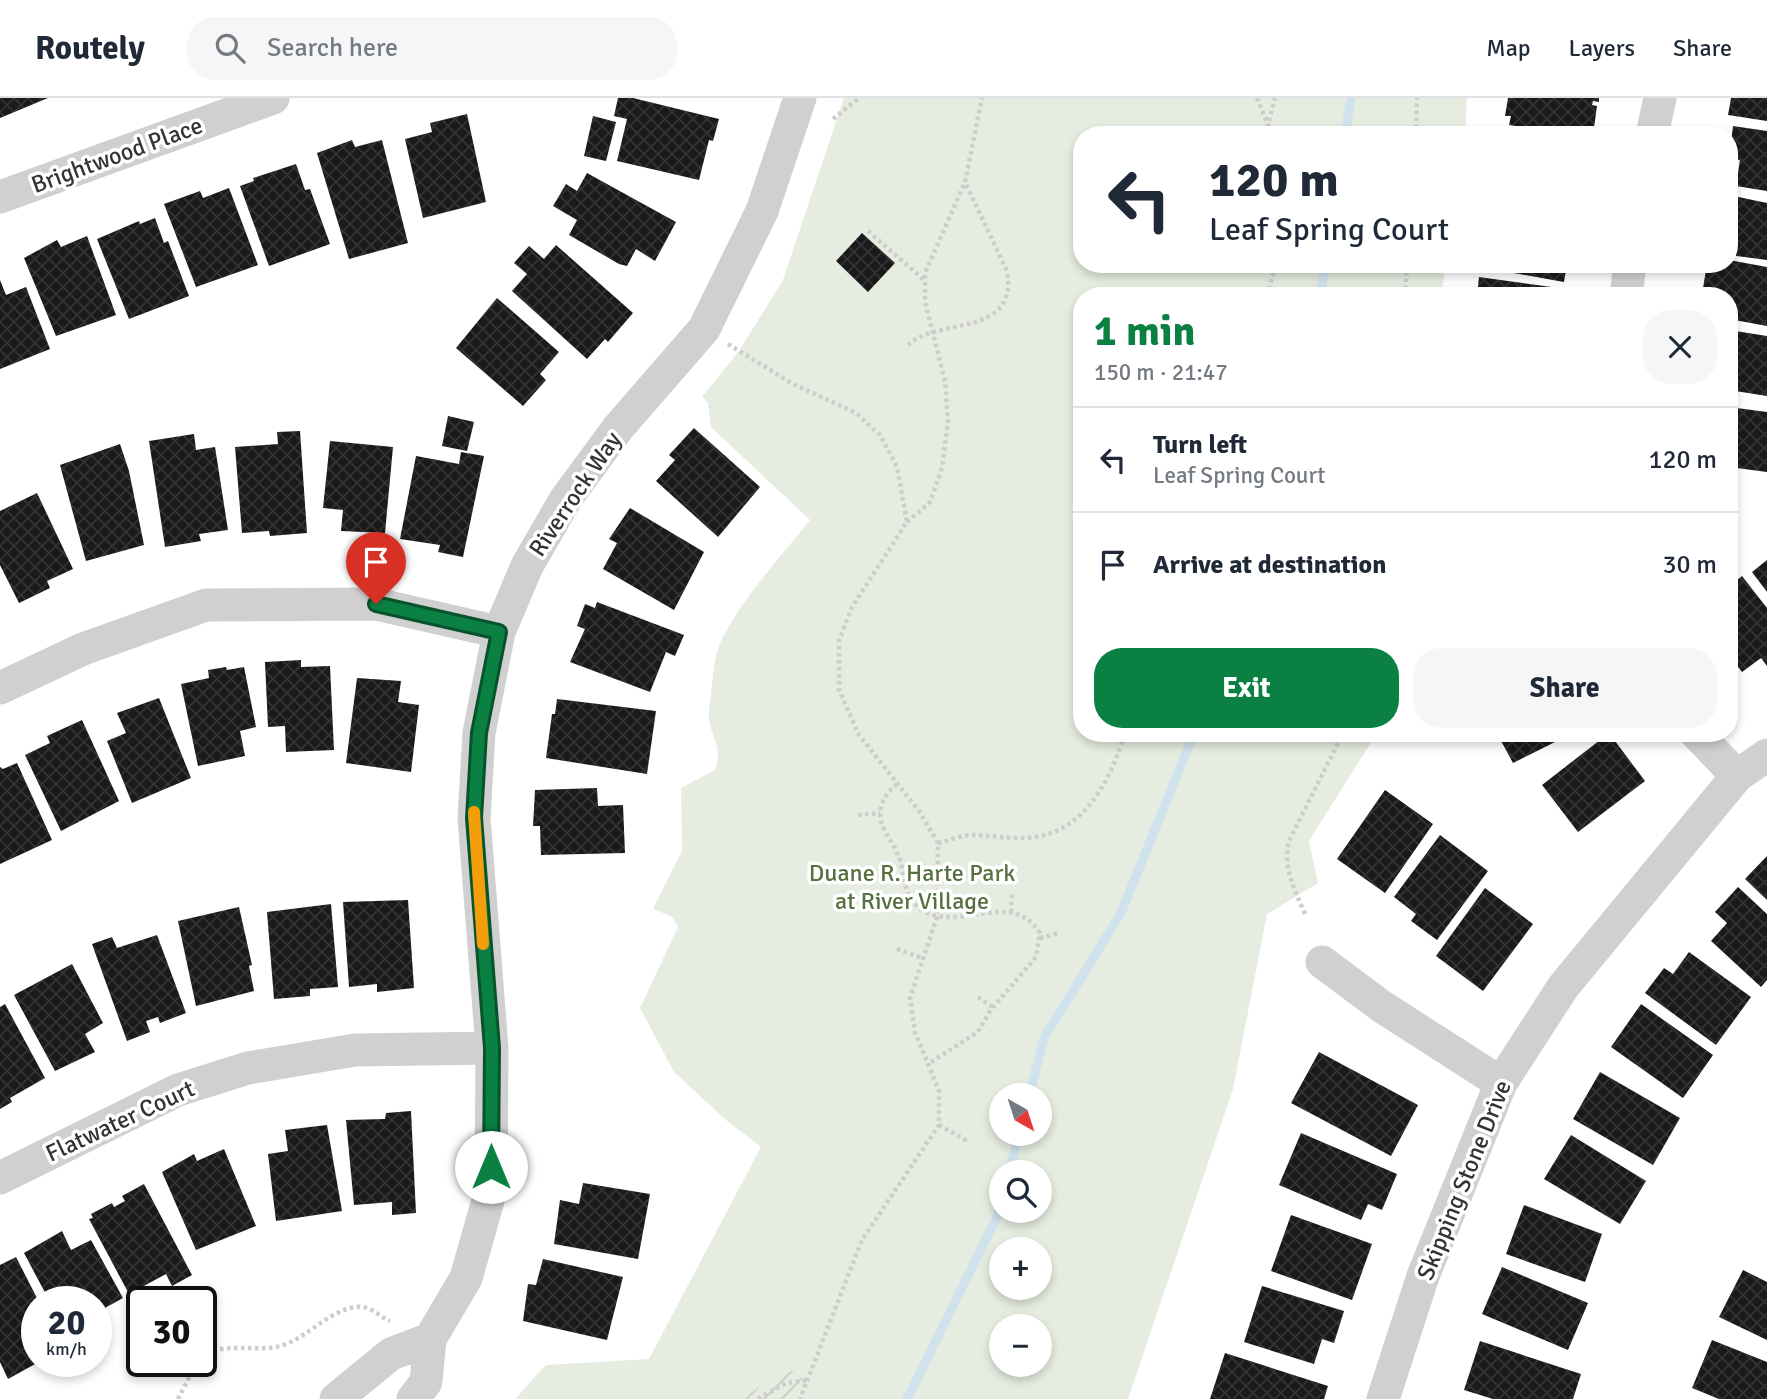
<!DOCTYPE html>
<meta charset="utf-8">
<style>
:root{--surface:#fff;--page:#f6f6f7;--text:#1f2937;--muted:#747a83;--line:#e0e1e3;--accent:#0b8043}
body{margin:0;font-family:Signika,sans-serif;background:var(--page);color:var(--text);height:100vh;display:flex;flex-direction:column;font-size:26px;white-space:nowrap}
*{box-sizing:border-box;margin:0}
p{font-size:23px;color:var(--muted)}
.icon{flex:none;width:38px;height:38px;fill:none;stroke:currentColor;stroke-width:2;stroke-linecap:round;stroke-linejoin:round}
.map{position:relative;flex:1;overflow:hidden}
.details{position:absolute;left:1073px;top:189px;width:665px;height:455px;display:flex;flex-direction:column;background:var(--surface);border-radius:28px;box-shadow:0 4px 10px #0003}
.details>*{flex:none}
.top-card{position:absolute;left:1073px;top:28px;width:665px;height:147px;border-radius:28px;box-shadow:0 4px 10px #0003;background:#fff;color:var(--text);overflow:hidden}
.needle{width:46px;rotate:141deg}
.controls{position:absolute;left:989px;top:985px;display:grid;gap:14px}
.controls a{display:grid;place-items:center;width:63px;height:63px;border-radius:50%;background:var(--surface);box-shadow:0 4px 10px #0003;font-size:35px}
.speed{position:absolute;left:21px;top:1188px;display:flex;gap:14px;font-size:35px;font-weight:700;text-align:center}
.speed>*{display:grid;place-content:center;width:91px;height:91px;border-radius:50%;background:var(--surface);box-shadow:0 4px 10px #0003;line-height:1}
.speed small{font-size:18px;font-weight:400}
.speed .limit{border:4px solid #111;border-radius:10px;background:#fff;color:#111}
.pin{position:absolute;display:grid;place-items:center;width:60px;height:60px;color:#fff;margin:-72px -30px;border-radius:50% 50% 50% 0;rotate:-45deg;box-shadow:0 0 7px #0007}
.pin .icon{rotate:45deg}
.me{position:absolute;width:77px;margin:-38px;rotate:0deg;stroke-linejoin:round;filter:drop-shadow(0 0 5px #0008)}
.turn{display:flex;align-items:center;gap:24px;height:147px;padding:0 21px;font-size:32px}
.turn .icon{width:91px;height:91px;stroke-width:2.5}
.turn b{display:block;font-size:49px;line-height:60px}
.round{display:grid;place-items:center;flex:none;width:74px;height:74px;border-radius:28px;background:var(--page)}
.head{display:flex;align-items:center;justify-content:space-between;height:119px;padding:0 21px}
h1{font-size:42px;font-weight:800;line-height:52px;color:var(--accent)}
.action{display:flex;gap:14px;margin-top:auto;padding:14px 21px}
.action a{flex:1;height:80px;border-radius:28px;background:var(--accent);color:#fff;font-size:28px;font-weight:800;line-height:80px;text-align:center}
.action a+a{background:var(--page);color:var(--text)}
ul{padding:0;list-style:none}
li{display:flex;align-items:center;gap:21px;height:105px;padding:0 21px;border-top:2px solid var(--line)}
li div{flex:1}
li b{display:block;font-size:26px}
li em{font-style:normal}
header{display:flex;align-items:center;gap:42px;box-sizing:border-box;height:98px;padding:0 35px;background:var(--surface);border-bottom:2px solid var(--line)}
header strong{font-size:33px}
nav{display:flex;gap:38px;margin-inline-start:auto;font-size:24px}
.search{width:490px;height:63px;background:var(--page);display:flex;align-items:center;gap:18px;box-sizing:border-box;padding:0 24px;border-radius:28px;color:var(--muted);font-size:26px}
.map>svg:first-child{display:block}
</style>
<header>
<strong>Routely</strong>
<div class="search"><svg class="icon" aria-label="search" viewBox="0 0 24 24"><circle cx="10" cy="10" r="6"/><path d="M15 15l6 6"/></svg>Search here</div>
<nav><a>Map</a><a>Layers</a><a>Share</a></nav>
</header>
<div class="map">
<svg width="1767" height="1301" viewBox="0 0 1767 1301">
<defs>
<pattern id="garden-furrows" width="10" height="10" patternUnits="userSpaceOnUse" patternTransform="scale(1.75)"><rect width="10" height="10" fill="#e6ecdf"/><path d="M-1 1l2-2M0 10L10 0M9 11l2-2" fill="none" stroke="#c6cbc0"/></pattern>
<pattern id="building-cross-hatch" width="8" height="8" patternUnits="userSpaceOnUse" patternTransform="scale(1.75)"><rect width="8" height="8" fill="#1a1a1a"/><path d="M0 0l8 8M0 8l8-8" fill="none" stroke="#333"/></pattern>
</defs>
<rect width="100%" height="100%" fill="#fff"/>
<!-- park -->
<path fill="#e6ecdf" fill-rule="evenodd" d="M 844,0 L 1467,0 L 1465,37 L 1082,37 L 1082,166 L 1446,166 L 1441,198 L 1082,198 L 1082,635 L 1377,635 L 1309,743 L 1318,785 L 1267,816 L 1233,991 L 1128,1301 L 515,1301 L 546,1267 L 649,1261 L 761,1049 L 726,1022 L 674,974 L 640,910 L 678,829 L 673,819 L 653,811 L 682,753 L 681,690 L 715,672 C 725,645 706,635 709,612 C 713,591 712,562 721,543 C 743,499 780,460 810,422 L 711,329 L 708,305 L 702,299 L 739,253 L 783,182 ZM 1001,998 L 1040,998 L 1040,1036 L 1001,1036 ZM 1001,1074 L 1040,1074 L 1040,1113 L 1001,1113 ZM 1001,1152 L 1040,1152 L 1040,1190 L 1001,1190 ZM 1001,1228 L 1040,1228 L 1040,1267 L 1001,1267 Z"/>
<!-- garden -->
<path fill="url(#garden-furrows)" d="M 806,1267 L 794,1301 L 743,1301 L 766,1284 Z"/>
<g fill="none" stroke-linecap="round" stroke-linejoin="round">
<!-- stream -->
<path stroke="#cfe2ee" stroke-width="9" d="M 1345,37 L 1351,0
M 1320,198 L 1325,166
M 1029,998 L 1044,940 L 1121,815 L 1194,635
M 1009,1074 L 1019,1036
M 907,1301 L 996,1121 L 1001,1104"/>
</g>
<!-- building -->
<path fill="url(#building-cross-hatch)" d="M 0,0 L 48,0 L 0,20 Z
M 618,0 L 633,0 L 719,21 L 713,43 L 709,42 L 699,82 L 617,63 L 627,21 L 614,18 Z
M 1508,0 L 1599,0 L 1599,4 L 1593,3 L 1592,7 L 1597,8 L 1593,37 L 1569,37 L 1509,27 L 1511,18 L 1505,18 Z
M 1731,0 L 1767,0 L 1767,23 L 1728,17 Z
M 467,16 L 486,104 L 423,120 L 405,41 L 432,34 L 430,25 Z
M 593,18 L 616,24 L 606,63 L 584,58 Z
M 1733,28 L 1767,33 L 1767,93 L 1736,88 L 1740,62 L 1729,60 Z
M 352,42 L 355,49 L 382,42 L 408,145 L 349,161 L 317,55 Z
M 296,66 L 305,92 L 310,91 L 330,146 L 269,168 L 240,88 L 254,83 L 253,80 Z
M 587,75 L 676,124 L 655,163 L 636,151 L 627,168 L 619,166 L 569,137 L 577,122 L 553,108 L 566,86 L 577,93 Z
M 229,90 L 258,167 L 196,189 L 164,106 L 200,93 L 203,100 Z
M 1729,97 L 1767,105 L 1767,162 L 1729,157 Z
M 155,120 L 164,145 L 168,143 L 189,198 L 129,221 L 97,141 L 139,123 L 140,126 Z
M 862,135 L 895,165 L 868,194 L 836,163 Z
M 87,138 L 116,217 L 56,238 L 24,160 L 57,142 L 61,149 Z
M 556,147 L 633,215 L 608,244 L 605,241 L 587,261 L 512,193 L 527,176 L 514,165 L 529,148 L 544,161 Z
M 1729,162 L 1767,169 L 1767,228 L 1729,221 L 1729,198 L 1702,196 L 1707,166 L 1729,166 Z
M 1482,166 L 1567,166 L 1564,184 L 1481,169 Z
M 1479,179 L 1566,191 L 1565,198 L 1477,198 Z
M 0,182 L 6,197 L 26,189 L 50,251 L 0,271 Z
M 497,200 L 559,254 L 540,276 L 546,282 L 523,308 L 456,250 Z
M 1729,232 L 1767,238 L 1767,298 L 1729,292 Z
M 1729,309 L 1767,314 L 1767,374 L 1729,369 Z
M 448,318 L 474,324 L 467,353 L 442,348 Z
M 694,330 L 760,389 L 718,439 L 656,383 L 675,362 L 669,357 Z
M 300,333 L 307,435 L 270,438 L 269,433 L 242,435 L 235,349 L 278,346 L 277,334 Z
M 194,336 L 196,352 L 215,349 L 228,432 L 199,436 L 201,443 L 165,449 L 149,343 Z
M 330,343 L 393,349 L 385,435 L 341,433 L 343,412 L 323,410 Z
M 120,346 L 129,373 L 144,447 L 86,463 L 60,367 Z
M 461,354 L 484,358 L 463,459 L 438,454 L 440,447 L 400,441 L 416,358 L 459,366 Z
M 37,395 L 73,471 L 47,483 L 50,490 L 19,505 L 0,467 L 0,413 Z
M 630,410 L 704,454 L 674,512 L 603,471 L 617,445 L 609,441 Z
M 1767,462 L 1767,494 L 1752,474 Z
M 1742,478 L 1767,510 L 1767,568 L 1761,560 L 1742,574 L 1729,557 L 1729,489 Z
M 597,504 L 684,537 L 675,558 L 666,554 L 650,594 L 570,564 L 585,531 L 577,528 L 585,506 L 595,510 Z
M 301,562 L 301,569 L 330,568 L 334,652 L 286,654 L 285,628 L 268,629 L 265,564 Z
M 226,569 L 227,572 L 244,569 L 256,629 L 240,633 L 245,658 L 198,668 L 181,586 L 209,580 L 208,572 Z
M 357,580 L 401,583 L 398,604 L 419,607 L 411,674 L 346,665 Z
M 159,600 L 191,680 L 132,705 L 107,643 L 126,635 L 117,615 Z
M 557,601 L 656,613 L 647,676 L 546,660 L 552,616 L 555,616 Z
M 82,622 L 119,703 L 61,733 L 25,657 L 50,645 L 47,638 Z
M 1512,635 L 1573,635 L 1513,665 L 1500,641 Z
M 1609,635 L 1645,683 L 1578,734 L 1542,687 Z
M 17,665 L 52,742 L 0,766 L 0,669 L 3,671 Z
M 597,690 L 598,708 L 623,707 L 625,755 L 541,757 L 540,728 L 533,728 L 535,692 Z
M 1385,692 L 1433,726 L 1385,795 L 1337,761 Z
M 1440,737 L 1488,773 L 1437,842 L 1411,823 L 1416,816 L 1394,799 Z
M 1767,758 L 1767,802 L 1745,781 Z
M 1738,789 L 1767,816 L 1767,882 L 1761,889 L 1711,843 L 1727,825 L 1715,814 Z
M 1485,790 L 1533,826 L 1483,893 L 1436,858 Z
M 408,802 L 414,890 L 377,894 L 377,886 L 349,889 L 343,804 Z
M 331,806 L 338,889 L 310,891 L 310,898 L 274,901 L 267,814 Z
M 239,809 L 252,867 L 249,868 L 254,893 L 196,908 L 178,823 Z
M 157,837 L 186,915 L 160,925 L 158,919 L 146,923 L 150,934 L 127,943 L 92,846 L 112,839 L 117,850 Z
M 1689,854 L 1751,899 L 1716,947 L 1645,895 L 1664,870 L 1673,876 Z
M 72,866 L 103,925 L 85,936 L 95,954 L 55,973 L 14,897 Z
M 5,906 L 45,980 L 10,1000 L 12,1004 L 0,1011 L 0,909 Z
M 1641,906 L 1713,957 L 1683,1000 L 1611,949 Z
M 1319,954 L 1418,1007 L 1391,1058 L 1291,1005 Z
M 1600,974 L 1680,1020 L 1653,1067 L 1573,1021 Z
M 411,1013 L 416,1115 L 392,1117 L 392,1104 L 354,1107 L 346,1022 L 385,1021 L 386,1015 Z
M 327,1027 L 342,1113 L 276,1123 L 268,1056 L 288,1053 L 285,1032 Z
M 1301,1035 L 1397,1076 L 1382,1112 L 1368,1106 L 1361,1122 L 1279,1087 Z
M 1571,1037 L 1646,1083 L 1620,1126 L 1544,1081 Z
M 224,1051 L 256,1128 L 196,1152 L 162,1074 L 194,1056 L 197,1063 Z
M 583,1085 L 650,1096 L 638,1161 L 554,1146 L 560,1102 L 579,1106 Z
M 144,1086 L 192,1177 L 172,1188 L 166,1176 L 129,1196 L 89,1121 L 93,1120 L 91,1116 L 112,1105 L 114,1109 L 125,1103 L 122,1098 Z
M 1524,1107 L 1602,1136 L 1585,1184 L 1506,1156 Z
M 1291,1117 L 1372,1146 L 1352,1202 L 1271,1173 Z
M 62,1133 L 71,1152 L 91,1142 L 123,1200 L 96,1215 L 96,1204 L 50,1204 L 24,1155 Z
M 16,1159 L 39,1204 L 37,1265 L 8,1281 L 0,1264 L 0,1167 Z
M 543,1161 L 623,1179 L 607,1242 L 523,1223 L 528,1186 L 536,1187 Z
M 1502,1169 L 1588,1205 L 1568,1252 L 1482,1216 Z
M 1743,1172 L 1767,1184 L 1767,1242 L 1719,1219 Z
M 1262,1188 L 1344,1213 L 1334,1245 L 1322,1241 L 1314,1266 L 1244,1244 Z
M 1712,1242 L 1767,1264 L 1767,1301 L 1719,1301 L 1692,1290 Z
M 1480,1243 L 1581,1276 L 1573,1301 L 1493,1301 L 1464,1292 Z
M 1225,1255 L 1328,1288 L 1324,1301 L 1210,1301 Z"/>
<g fill="none" stroke-linecap="round" stroke-linejoin="round">
<!-- path -->
<path stroke="#cdcdcd" stroke-width="4.5" stroke-dasharray="3.5 3.5" stroke-linecap="butt" d="M 1257,0 L 1272,37
M 833,21 L 859,0
M 1269,23 L 1275,0
M 1416,37 L 1417,0
M 868,133 L 924,182
M 1267,198 L 1276,166
M 1405,198 L 1407,166
M 728,246 L 793,286 L 856,315 L 880,337 L 897,369 L 907,424 L 852,509 L 839,543 L 839,592 L 859,637 L 919,713 L 938,745 L 937,819 L 910,900 L 915,934 L 939,993 L 939,1027 L 862,1142 L 800,1301
M 908,247 C 937,219 1019,240 1007,173 L 965,84
M 907,424 L 930,404 L 942,370 L 948,324 L 945,283 L 925,204 L 925,175 L 965,84 L 982,0
M 897,686 C 882,698 875,715 885,733 C 889,741 895,748 898,757 C 905,772 902,795 916,807 C 951,841 1010,787 1040,835 L 1036,859 L 990,913 L 978,934 L 928,966
M 858,717 L 880,715
M 938,745 C 948,743 959,738 970,737 C 991,737 1013,742 1035,739 C 1086,732 1111,680 1125,635
M 886,805 L 909,796
M 1011,814 L 1012,796
M 1305,816 C 1294,790 1283,771 1289,743 L 1343,635
M 1040,840 L 1059,835
M 897,851 L 922,860
M 978,899 L 993,909
M 939,1027 L 965,1042 L 963,1046
M 201,1260 C 226,1242 252,1255 280,1248 C 307,1241 327,1213 356,1209 C 370,1207 378,1218 390,1223
M 178,1301 L 197,1264
M 758,1301 L 786,1285 L 808,1282"/>
<!-- minor -->
<path stroke="#d0d0d0" stroke-width="33" d="M 1652,37 L 1660,0
M 0,99 L 273,0
M 1626,198 L 1630,166
M 0,590 L 83,551 L 206,507 L 376,506 L 499,534
M 1696,635 L 1737,678
M 1322,864 L 1381,908 L 1501,985
M 0,1080 L 178,992 L 248,970 L 355,952 L 492,950
M 336,1301 L 391,1256 L 430,1241
M 413,1301 L 426,1284 L 430,1241 L 466,1180 L 491,1092 L 492,950 L 474,720 L 479,635 L 499,534 L 527,468 L 565,402 L 618,330 L 704,231 L 762,113 L 800,0
M 1383,1301 L 1423,1178 L 1501,985 L 1563,889 L 1737,678 L 1767,657"/>
</g>
<g fill="none" stroke-linecap="round" stroke-linejoin="round">
<defs>
<path id="route" d="M 376,506 L 499,534 L 479,635 L 474,720 L 492,950 L 491,1069"/>
</defs>
<!-- route casing -->
<use href="#route" stroke="#07532c" stroke-width="18"/>
<!-- route -->
<use href="#route" stroke="#0b8043" stroke-width="12"/>
<!-- slow -->
<path stroke="#f59e0b" stroke-width="12" d="M 474,714 L 483,846"/>
</g>
<g text-anchor="middle" dominant-baseline="central" stroke-width="7" stroke-linejoin="round" paint-order="stroke">
<!-- street labels -->
<g font-size="24" fill="#333" stroke="#fff">
<text transform="translate(117 57) rotate(-20)">Brightwood Place</text>
<text transform="translate(575 396) rotate(-56)">Riverrock Way</text>
<text transform="translate(120 1023) rotate(-25)">Flatwater Court</text>
<text transform="translate(1464 1082) rotate(-68)">Skipping Stone Drive</text>
</g>
<!-- park labels -->
<g font-size="24" fill="#56703f" stroke="#fff">
<text x="912" y="775">Duane R. Harte Park<tspan x="912" dy="28">at River Village</tspan></text>
</g>
</g>
</svg>
<div class="controls">
<a><svg class="needle" viewBox="-14 -14 28 28"><path d="M0-13l5 13h-10z" fill="#e53935"/><path d="M0 13l5-13h-10z" fill="#747a83"/></svg></a>
<a><svg class="icon" aria-label="search" viewBox="0 0 24 24"><circle cx="10" cy="10" r="6"/><path d="M15 15l6 6"/></svg></a>
<a>+</a>
<a>−</a>
</div>
<div class="speed"><div>20<small>km/h</small></div><div class="limit">30</div></div>
<div class="pin" style="left:376px;top:506px;background:#d93025"><svg class="icon" aria-label="arrive" viewBox="0 0 24 24"><path d="M6 21V4h12l-3 4 3 4H6"/></svg></div>
<svg class="me" style="left:491px;top:1069px" viewBox="-20 -20 40 40"><circle r="19" fill="#fff"/><path d="M0-13L10 11 0 6-10 11z" fill="#0b8043"/></svg>
<div class="top-card">
<div class="turn"><svg class="icon" aria-label="left" viewBox="0 0 24 24"><path d="M17 20v-9H6M10 6l-5 5 5 5"/></svg><div><b>120 m</b>Leaf Spring Court</div></div>
</div>
<section class="details">
<div class="head"><div><h1>1 min</h1><p>150 m · 21:47</p></div><a class="round"><svg class="icon" aria-label="close" viewBox="0 0 24 24"><path d="M6 6l12 12M18 6L6 18"/></svg></a></div>
<ul>
<li><svg class="icon" aria-label="left" viewBox="0 0 24 24"><path d="M17 20v-9H6M10 6l-5 5 5 5"/></svg><div><b>Turn left</b><p>Leaf Spring Court</p></div><em>120 m</em></li>
<li><svg class="icon" aria-label="arrive" viewBox="0 0 24 24"><path d="M6 21V4h12l-3 4 3 4H6"/></svg><div><b>Arrive at destination</b></div><em>30 m</em></li>
</ul>
<div class="action"><a>Exit</a><a>Share</a></div>
</section>
</div>
